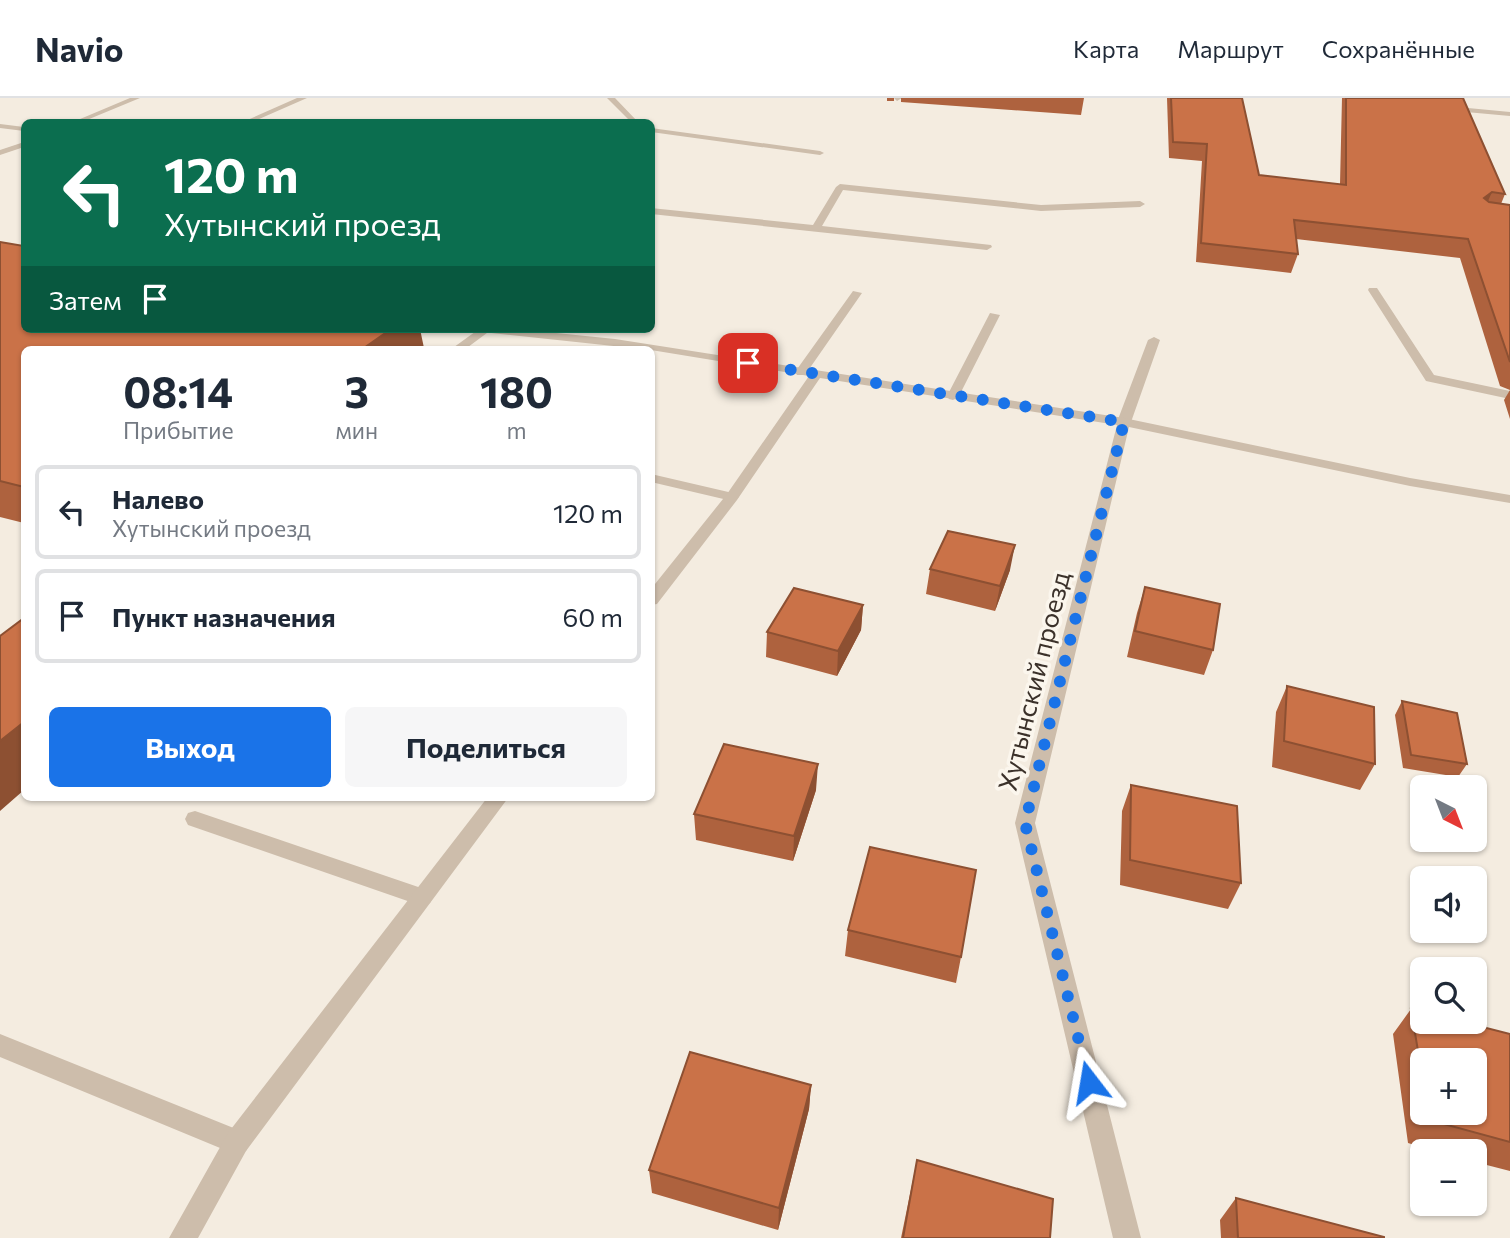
<!DOCTYPE html>
<html lang="ru">
<meta charset="utf-8">
<style>
:root{--surface:#fff;--page:#f6f6f7;--text:#1f2937;--muted:#747a83;--line:#e0e1e3;--accent:#1a73e8}
body{margin:0;font-family:Commissioner,sans-serif;background:var(--page);color:var(--text);height:100vh;display:flex;flex-direction:column;font-size:26px;white-space:nowrap}
*{box-sizing:border-box;margin:0}
p{font-size:23px;color:var(--muted)}
.icon{flex:none;width:38px;height:38px;fill:none;stroke:currentColor;stroke-width:2;stroke-linecap:round;stroke-linejoin:round}
.map{position:relative;flex:1;overflow:hidden}
.sheet{position:absolute;left:21px;top:248px;width:634px;height:455px;display:flex;flex-direction:column;background:var(--surface);border-radius:10px;box-shadow:0 2px 5px #0004}
.sheet>*{flex:none}
.hud{position:absolute;left:21px;top:21px;width:634px;height:214px;border-radius:10px;box-shadow:0 2px 5px #0004;background:#0b6e4f;color:#fff;overflow:hidden}
.needle{width:46px;rotate:138deg}
.buttons{position:absolute;left:1410px;top:677px;display:grid;gap:14px}
.buttons a{display:grid;place-items:center;width:77px;height:77px;border-radius:10px;background:var(--surface);box-shadow:0 2px 5px #0004;font-size:35px}
.pin{position:absolute;display:grid;place-items:center;width:60px;height:60px;color:#fff;margin:-30px;border-radius:14px;box-shadow:0 4px 10px #0006}
.me{position:absolute;width:77px;margin:-38px;rotate:346deg;stroke-linejoin:round;filter:drop-shadow(0 0 5px #0008)}
.turn{display:flex;align-items:center;gap:24px;height:147px;padding:0 28px;font-size:32px}
.turn .icon{width:91px;height:91px;stroke-width:2.5}
.turn b{display:block;font-size:49px;line-height:60px}
.then{display:flex;align-items:center;height:66px;padding:0 28px;background:#0003;gap:14px;font-size:26px}
.eta{display:flex;justify-content:space-evenly;align-items:center;height:119px;text-align:center}
.eta b{font-size:42px;font-weight:700;line-height:49px}
.primary-button{display:flex;gap:14px;margin-top:auto;padding:14px 28px}
.primary-button a{flex:1;height:80px;border-radius:10px;background:var(--accent);color:#fff;font-size:28px;font-weight:700;line-height:80px;text-align:center}
.primary-button a+a{background:var(--page);color:var(--text)}
ul{padding:0;list-style:none}
li{display:flex;align-items:center;gap:21px;height:94px;margin:0 14px 10px;padding:0 14px;border:4px solid var(--line);border-radius:10px}
li div{flex:1}
li b{display:block;font-size:26px}
li em{font-style:normal}
header{display:flex;align-items:center;gap:42px;box-sizing:border-box;height:98px;padding:0 35px;background:var(--surface);border-bottom:2px solid var(--line)}
header strong{font-size:33px}
nav{display:flex;gap:38px;margin-inline-start:auto;font-size:24px}
.map>svg:first-child{display:block}
</style>
<header>
<strong>Navio</strong>
<nav><a>Карта</a><a>Маршрут</a><a>Сохранённые</a></nav>
</header>
<div class="map">
<svg width="1510" height="1140" viewBox="0 0 1510 1140">
<rect width="100%" height="100%" fill="#f4ece0"/>
<g fill="none" stroke-linecap="round" stroke-linejoin="round">
<!-- service -->
<path fill="#cdbdab" fill-rule="evenodd" d="M 297,0 L 307,0 L 252,24 L 243,24 Z
M 607,0 L 615,0 L 638,24 L 631,24 Z
M 894,0 L 902,0 L 897,3 Z
M 1447,8 L 1510,14 L 1510,18 L 1444,12 Z
M 0,26 L 24,29 L 24,33 L 0,30 Z
M 651,30 L 820,53 L 824,55 L 820,57 L 651,34 Z
M 840,86 L 1041,107 L 1140,103 L 1145,106 L 1140,109 L 1041,113 L 843,92 L 822,128 L 991,147 L 992,149 L 987,152 L 651,116 L 651,110 L 813,127 L 836,89 Z
M 1369,190 L 1377,190 L 1434,277 L 1510,293 L 1510,301 L 1426,283 L 1368,192 Z
M 853,193 L 862,195 L 805,277 L 797,277 L 795,274 Z
M 990,215 L 1000,217 L 959,298 L 953,302 L 949,301 L 947,298 Z
M 479,231 L 491,232 L 464,252 L 450,252 Z
M 1154,239 L 1160,242 L 1131,324 L 1129,327 L 1119,327 L 1117,324 L 1148,242 Z
M 651,376 L 737,396 L 739,399 L 732,403 L 651,384 Z
M 195,713 L 430,793 L 433,799 L 430,805 L 422,808 L 188,727 L 185,721 L 188,715 Z
M 0,936 L 246,1035 L 250,1044 L 246,1053 L 237,1057 L 0,959 Z"/>
<!-- minor -->
<path fill="#cdbdab" fill-rule="evenodd" d="M 130,0 L 140,0 L 82,24 L 73,24 Z
M 24,44 L 24,49 L 0,57 L 0,52 Z
M 476,231 L 517,231 L 615,241 L 1124,320 L 1410,380 L 1510,397 L 1510,405 L 1410,388 L 1129,329 L 1035,725 L 1141,1140 L 1113,1140 L 1015,725 L 1117,327 L 820,280 L 737,402 L 657,506 L 651,507 L 651,491 L 727,396 L 809,278 L 651,252 L 482,234 Z
M 487,700 L 508,700 L 246,1053 L 198,1140 L 169,1140 L 228,1035 Z"/>
</g>
<!-- wall -->
<path fill="#ae623e" fill-rule="evenodd" d="M 887,0 L 894,0 L 894,3 L 887,3 Z
M 901,0 L 1084,0 L 1081,17 L 901,4 Z
M 1167,0 L 1242,0 L 1259,77 L 1340,86 L 1342,0 L 1463,0 L 1505,96 L 1501,106 L 1510,107 L 1510,321 L 1504,302 L 1510,292 L 1500,288 L 1460,160 L 1296,141 L 1298,156 L 1291,175 L 1196,164 L 1202,63 L 1169,60 Z
M 0,144 L 424,250 L 421,252 L 24,252 L 24,425 L 0,419 Z
M 930,471 L 1010,472 L 995,513 L 926,496 Z
M 1145,489 L 1213,552 L 1204,577 L 1127,559 L 1137,515 Z
M 863,507 L 861,532 L 837,578 L 766,559 L 767,534 Z
M 1287,588 L 1375,666 L 1360,692 L 1272,669 L 1276,614 Z
M 1402,603 L 1467,666 L 1458,679 L 1403,670 L 1395,617 Z
M 1131,687 L 1241,785 L 1228,811 L 1120,787 L 1122,713 Z
M 816,692 L 793,763 L 696,742 L 694,716 Z
M 848,832 L 961,859 L 956,885 L 845,858 Z
M 1411,911 L 1510,936 L 1510,1073 L 1475,1064 L 1475,1054 L 1438,1054 L 1408,1045 L 1393,936 ZM 1423,962 L 1475,1015 L 1423,1015 Z
M 811,987 L 809,1011 L 778,1132 L 652,1095 L 649,1072 Z
M 917,1062 L 1050,1140 L 901,1140 Z
M 1236,1100 L 1384,1140 L 1221,1140 L 1220,1122 Z"/>
<!-- shaded-wall -->
<path fill="#8d5032" d="M 1492,94 L 1484,112 L 1484,100 Z
M 391,231 L 420,231 L 424,250 L 421,252 L 361,252 Z
M 1015,447 L 1010,472 L 995,513 L 1000,488 Z
M 863,507 L 861,532 L 837,578 L 838,553 Z
M 24,624 L 24,692 L 0,713 L 0,643 Z
M 818,666 L 816,692 L 793,763 L 794,738 Z
M 811,987 L 809,1011 L 778,1132 L 779,1110 Z"/>
<!-- building -->
<path fill="#ca7248" stroke="#8d5032" stroke-width="2" d="M 1171,0 L 1242,0 L 1259,77 L 1346,87 L 1346,0 L 1463,0 L 1505,96 L 1492,94 L 1484,100 L 1489,104 L 1510,107 L 1510,264 L 1468,141 L 1294,122 L 1298,156 L 1201,145 L 1207,46 L 1173,44 Z
M 0,144 L 24,148 L 24,231 L 391,231 L 361,252 L 24,252 L 24,389 L 0,383 Z
M 948,433 L 1015,447 L 1000,488 L 930,471 Z
M 1145,489 L 1220,506 L 1213,552 L 1135,533 Z
M 794,490 L 863,507 L 838,553 L 767,534 Z
M 24,520 L 24,624 L 0,643 L 0,538 Z
M 1287,588 L 1374,609 L 1375,666 L 1284,643 Z
M 1402,603 L 1457,615 L 1467,666 L 1411,657 Z
M 724,646 L 818,666 L 794,738 L 694,716 Z
M 1131,687 L 1237,708 L 1241,785 L 1130,762 Z
M 870,749 L 976,772 L 961,859 L 848,832 Z
M 1411,911 L 1423,914 L 1423,924 L 1463,924 L 1510,936 L 1510,1044 L 1429,1022 L 1428,1015 L 1475,1015 L 1475,962 L 1423,962 L 1423,983 Z
M 690,954 L 811,987 L 779,1110 L 649,1072 Z
M 917,1062 L 1053,1101 L 1050,1140 L 903,1140 Z
M 1236,1100 L 1384,1139 L 1384,1140 L 1238,1140 Z"/>
<g fill="none" stroke-linecap="round" stroke-linejoin="round">
<!-- route -->
<path stroke="#1a73e8" stroke-width="12" stroke-dasharray="0 21.6" d="M 748,265 L 1124,324 L 1025,725 L 1089,984"/>
</g>
<g text-anchor="middle" dominant-baseline="central" stroke-width="7" stroke-linejoin="round" paint-order="stroke">
<!-- street labels -->
<g font-size="26" fill="#3b312a" stroke="#fbf6ed">
<text transform="translate(1033 583) rotate(-76)">Хутынский проезд</text>
</g>
</g>
</svg>
<div class="buttons">
<a><svg class="needle" viewBox="-14 -14 28 28"><path d="M0-13l5 13h-10z" fill="#e53935"/><path d="M0 13l5-13h-10z" fill="#747a83"/></svg></a>
<a><svg class="icon" aria-label="sound" viewBox="0 0 24 24"><path d="M4 9h4l5-4v14l-5-4H4zM17 9q2 3 0 6"/></svg></a>
<a><svg class="icon" aria-label="search" viewBox="0 0 24 24"><circle cx="10" cy="10" r="6"/><path d="M15 15l6 6"/></svg></a>
<a>+</a>
<a>−</a>
</div>
<div class="pin" style="left:748px;top:265px;background:#d93025"><svg class="icon" aria-label="arrive" viewBox="0 0 24 24"><path d="M6 21V4h12l-3 4 3 4H6"/></svg></div>
<svg class="me" style="left:1089px;top:984px" viewBox="-20 -20 40 40"><path d="M0-17L14 15 0 8-14 15z" fill="#1a73e8" stroke="#fff" stroke-width="4"/></svg>
<div class="hud">
<div class="turn"><svg class="icon" aria-label="left" viewBox="0 0 24 24"><path d="M17 20v-9H6M10 6l-5 5 5 5"/></svg><div><b>120 m</b>Хутынский проезд</div></div>
<div class="then">Затем<svg class="icon" aria-label="arrive" viewBox="0 0 24 24"><path d="M6 21V4h12l-3 4 3 4H6"/></svg></div>
</div>
<section class="sheet">
<div class="eta">
<div><b>08:14</b><p>Прибытие</p></div>
<div><b>3</b><p>мин</p></div>
<div><b>180</b><p>m</p></div>
</div>
<ul>
<li><svg class="icon" aria-label="left" viewBox="0 0 24 24"><path d="M17 20v-9H6M10 6l-5 5 5 5"/></svg><div><b>Налево</b><p>Хутынский проезд</p></div><em>120 m</em></li>
<li><svg class="icon" aria-label="arrive" viewBox="0 0 24 24"><path d="M6 21V4h12l-3 4 3 4H6"/></svg><div><b>Пункт назначения</b></div><em>60 m</em></li>
</ul>
<div class="primary-button"><a>Выход</a><a>Поделиться</a></div>
</section>
</div>
